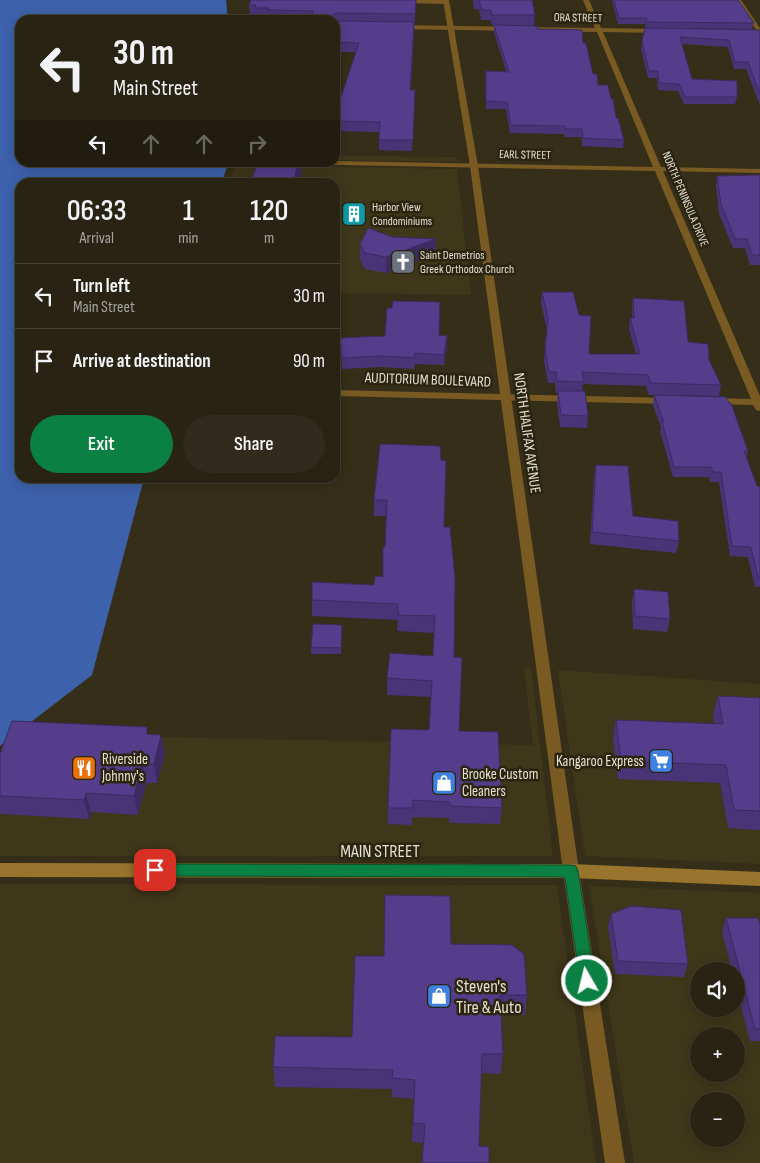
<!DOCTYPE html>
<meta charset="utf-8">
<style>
:root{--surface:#282313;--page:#302b1c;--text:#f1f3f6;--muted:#a5a4a0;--line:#444033;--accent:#0b8043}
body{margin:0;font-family:"Sofia Sans Condensed",sans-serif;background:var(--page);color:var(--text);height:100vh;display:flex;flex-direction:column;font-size:19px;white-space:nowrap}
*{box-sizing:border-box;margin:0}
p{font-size:16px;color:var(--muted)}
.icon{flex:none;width:28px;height:28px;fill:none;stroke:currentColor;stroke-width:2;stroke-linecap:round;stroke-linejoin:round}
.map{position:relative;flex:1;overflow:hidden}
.drawer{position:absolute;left:15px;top:178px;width:325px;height:305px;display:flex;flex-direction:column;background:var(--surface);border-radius:15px;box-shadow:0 2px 12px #0003,0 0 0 1px var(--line)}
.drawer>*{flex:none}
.hud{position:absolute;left:15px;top:15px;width:325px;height:152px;border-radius:15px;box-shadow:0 2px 12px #0003,0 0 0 1px var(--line);background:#282313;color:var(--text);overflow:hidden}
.fabs{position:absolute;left:690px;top:962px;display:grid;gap:10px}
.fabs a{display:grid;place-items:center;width:55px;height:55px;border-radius:50%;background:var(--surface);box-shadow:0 2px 12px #0003,0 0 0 1px var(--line);font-size:25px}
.pin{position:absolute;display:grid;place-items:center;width:42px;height:42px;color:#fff;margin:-21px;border-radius:10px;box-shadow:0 2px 8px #0006}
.me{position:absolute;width:55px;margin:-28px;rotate:352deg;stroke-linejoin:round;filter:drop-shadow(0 0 4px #0008)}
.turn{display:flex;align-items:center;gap:18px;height:105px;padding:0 15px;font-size:22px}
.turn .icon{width:65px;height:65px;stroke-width:2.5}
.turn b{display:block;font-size:35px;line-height:42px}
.lanes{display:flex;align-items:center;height:48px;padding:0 15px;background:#0003;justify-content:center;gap:25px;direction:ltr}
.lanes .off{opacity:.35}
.eta{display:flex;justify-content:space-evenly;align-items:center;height:85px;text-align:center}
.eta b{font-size:30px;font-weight:600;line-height:35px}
.button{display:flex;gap:10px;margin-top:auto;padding:10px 15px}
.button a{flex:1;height:58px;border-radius:30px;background:var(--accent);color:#fff;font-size:20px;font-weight:600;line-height:58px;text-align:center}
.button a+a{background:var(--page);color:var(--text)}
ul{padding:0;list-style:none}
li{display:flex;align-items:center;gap:15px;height:65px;padding:0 15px;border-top:1px solid var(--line)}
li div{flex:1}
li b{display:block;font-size:19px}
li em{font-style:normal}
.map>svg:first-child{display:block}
</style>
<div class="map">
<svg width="760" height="1163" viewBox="0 0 760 1163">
<rect width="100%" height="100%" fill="#352f19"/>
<!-- built -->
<path fill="#3f371a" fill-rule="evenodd" d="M 335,156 L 456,157 L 457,162 L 335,160 Z
M 235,163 L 271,163 L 270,166 L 457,169 L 471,295 L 335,293 L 335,182 L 230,182 Z
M 524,667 L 531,668 L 553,856 L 0,856 L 0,757 L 30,734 L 533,745 Z
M 558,670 L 760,684 L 760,864 L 585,856 Z
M 0,884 L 557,885 L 596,1163 L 0,1163 Z
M 589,886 L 760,893 L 760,1163 L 634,1163 ZM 699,971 L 736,971 L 736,1009 L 699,1009 ZM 699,1036 L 736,1036 L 736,1074 L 699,1074 ZM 699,1101 L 736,1101 L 736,1139 L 699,1139 Z"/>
<!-- water -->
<path fill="#3d61aa" d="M 0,0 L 226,0 L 228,20 L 20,20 L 20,162 L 228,163 L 222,182 L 20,182 L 20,478 L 144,478 L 92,675 L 0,746 Z"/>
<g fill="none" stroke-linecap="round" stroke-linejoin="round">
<!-- minor -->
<path fill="#785a22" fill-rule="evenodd" d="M 398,0 L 446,0 L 449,2 L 446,4 L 400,3 Z
M 583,0 L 589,0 L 601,28 L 660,29 L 663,31 L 660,33 L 603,32 L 661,167 L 760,169 L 760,173 L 663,171 L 760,396 L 760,411 L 756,410 L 753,405 L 712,404 L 707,401 L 712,398 L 751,399 L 655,171 L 290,164 L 287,162 L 335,162 L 335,161 L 653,167 L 597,32 L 397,29 L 394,27 L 397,25 L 595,28 Z
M 735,0 L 741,0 L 760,28 L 760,35 Z
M 335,390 L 670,398 L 675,401 L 670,404 L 335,396 Z"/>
<!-- tertiary -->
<path fill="#785a22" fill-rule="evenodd" d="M 443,0 L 449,0 L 478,166 L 579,871 L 625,1163 L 605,1163 L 563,871 L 470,166 Z"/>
<!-- secondary -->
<path fill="#99742c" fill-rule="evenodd" d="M 0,863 L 571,864 L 760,872 L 760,886 L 571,878 L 0,877 Z"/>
</g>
<!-- wall -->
<path fill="#483578" d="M 416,0 L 411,90 L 415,90 L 412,151 L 379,150 L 379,132 L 335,131 L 335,99 L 340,100 L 356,52 L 335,52 L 335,20 L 269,19 L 269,17 L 256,17 L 256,14 L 250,14 L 249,5 Z
M 473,0 L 532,0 L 535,15 L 534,25 L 492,25 L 490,20 L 481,20 L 479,9 L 474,9 Z
M 612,0 L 738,0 L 754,23 L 752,29 L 645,28 L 646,24 L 618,24 Z
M 494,25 L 537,29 L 583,43 L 593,74 L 616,118 L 624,140 L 623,148 L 582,146 L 582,137 L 564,137 L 564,134 L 510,133 L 506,109 L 486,109 L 486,71 L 506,71 L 494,32 Z
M 645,28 L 760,30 L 760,105 L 746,69 L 734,69 L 728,47 L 682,44 L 692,79 L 737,97 L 735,104 L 684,104 L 678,91 L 658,90 L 657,78 L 648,78 L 641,49 Z
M 760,175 L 760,265 L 750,265 L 745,248 L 733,248 L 719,214 L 716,185 L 717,176 Z
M 393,237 L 436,239 L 435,254 L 386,273 L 365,269 L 360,260 L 360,244 Z
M 542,292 L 579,315 L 589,354 L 636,354 L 629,329 L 630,318 L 632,318 L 632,309 L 633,298 L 688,342 L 721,385 L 719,396 L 649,395 L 646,386 L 583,384 L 582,391 L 588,416 L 587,428 L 560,427 L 557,403 L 558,393 L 556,393 L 555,383 L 548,383 L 544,360 L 547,330 L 541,303 Z
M 439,335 L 447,347 L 444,365 L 415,364 L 414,369 L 380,367 L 342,369 L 340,338 Z
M 654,395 L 748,451 L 746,457 L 757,486 L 760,487 L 760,587 L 755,587 L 748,557 L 730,556 L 719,482 L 710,482 L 709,477 L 673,477 L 660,431 L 661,427 L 653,405 Z
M 380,444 L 444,527 L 454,657 L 459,731 L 502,808 L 500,824 L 449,823 L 449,818 L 412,817 L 412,825 L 388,824 L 388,808 L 429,730 L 431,697 L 387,695 L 387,678 L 433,656 L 434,633 L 397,631 L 398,620 L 312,616 L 312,600 L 374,585 L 383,577 L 387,516 L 374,516 L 374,500 Z
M 596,465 L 633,516 L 679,541 L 676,553 L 590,544 L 594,477 Z
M 634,589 L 670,619 L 667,632 L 633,629 L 632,602 Z
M 342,625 L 341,654 L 311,654 L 311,647 Z
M 718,696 L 760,698 L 760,830 L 728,828 L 720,783 L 618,779 L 613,738 L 616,720 L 715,724 L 713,715 Z
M 148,734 L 161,735 L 165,754 L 157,783 L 146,783 L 138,815 L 91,812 L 89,819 L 0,814 L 0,754 Z
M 611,914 L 688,964 L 684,977 L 615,974 L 608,927 Z
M 726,918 L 760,924 L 760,1041 L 750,1041 L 736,986 L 736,971 L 732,971 L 722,931 Z
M 451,944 L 527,995 L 525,1015 L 501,1015 L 503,1054 L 501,1074 L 481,1073 L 424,1143 L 412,1142 L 414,1099 L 392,1097 L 392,1089 L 275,1087 L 273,1067 L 352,1037 L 384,956 Z"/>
<!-- shaded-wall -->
<path fill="#3b2b61" d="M 298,162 L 301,162 L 302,173 L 299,182 L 294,181 Z
M 436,239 L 435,254 L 386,273 L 386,257 Z
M 447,336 L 447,347 L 444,365 L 444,355 Z
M 161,735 L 165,754 L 157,783 L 154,764 Z
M 142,764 L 146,783 L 138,815 L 134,796 Z
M 86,793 L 91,812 L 89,819 L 84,800 Z"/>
<!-- building -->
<path fill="#543e8b" stroke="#3b2b61" d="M 251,0 L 416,0 L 415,14 L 335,13 L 333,15 L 334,20 L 311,20 L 313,11 L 268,10 L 269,8 L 255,8 L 256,5 L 249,5 Z
M 479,0 L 532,0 L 535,15 L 492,15 L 491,10 L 482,10 Z
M 614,0 L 738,0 L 754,23 L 646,22 L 647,18 L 619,18 Z
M 335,21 L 414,22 L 410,90 L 415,90 L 413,140 L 379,140 L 380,122 L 335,121 L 335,99 L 340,100 L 359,43 L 335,42 Z
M 494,25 L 537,26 L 537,29 L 582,30 L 583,43 L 586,43 L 593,74 L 597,74 L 598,85 L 608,85 L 611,99 L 613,99 L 616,118 L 618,118 L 624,140 L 583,138 L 582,129 L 565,129 L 565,126 L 511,125 L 507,102 L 486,101 L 486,71 L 509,72 Z
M 645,28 L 760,30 L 760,94 L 748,62 L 735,62 L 729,40 L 680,37 L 692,79 L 737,81 L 737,97 L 685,97 L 679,84 L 659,83 L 658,71 L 649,71 L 642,42 Z
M 258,162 L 298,162 L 294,181 L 315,182 L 251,182 Z
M 760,175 L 760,255 L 752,255 L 747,239 L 735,239 L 721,204 L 717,176 Z
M 368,228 L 393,237 L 436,239 L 386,257 L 365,253 L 360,244 Z
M 542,292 L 573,292 L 579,315 L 591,316 L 589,354 L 640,354 L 630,318 L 634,318 L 633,298 L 684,301 L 688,342 L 708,344 L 709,360 L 721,385 L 651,383 L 648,375 L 582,372 L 584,382 L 557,381 L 556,372 L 549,372 L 545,349 L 548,318 Z
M 393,301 L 440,302 L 439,335 L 447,336 L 444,355 L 415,353 L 414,358 L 380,356 L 342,358 L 340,338 L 385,336 L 387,308 L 392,308 Z
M 558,391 L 585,391 L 588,416 L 561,415 Z
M 654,395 L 726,397 L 729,403 L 731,403 L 748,451 L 744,451 L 757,486 L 760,487 L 760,577 L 758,577 L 751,547 L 732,546 L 721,472 L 713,472 L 711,467 L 674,467 L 662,421 L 664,422 Z
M 380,444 L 440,446 L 441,460 L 446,461 L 444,527 L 450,527 L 455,579 L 454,657 L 462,658 L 459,731 L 498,732 L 502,808 L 450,806 L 450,802 L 413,800 L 413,808 L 388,808 L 391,729 L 429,730 L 432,681 L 387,678 L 390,653 L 433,656 L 435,616 L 398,615 L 398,604 L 312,600 L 312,582 L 374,585 L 375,576 L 383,577 L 383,547 L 385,547 L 387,500 L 374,500 Z
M 596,465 L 628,466 L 633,516 L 678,521 L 679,541 L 592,532 Z
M 634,589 L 668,592 L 670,619 L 635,616 Z
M 313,624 L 342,625 L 341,648 L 311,647 Z
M 718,696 L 760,698 L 760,811 L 734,810 L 726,765 L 621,761 L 616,720 L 723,724 Z
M 12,721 L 147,727 L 147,734 L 161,735 L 154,764 L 142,764 L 134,796 L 86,793 L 84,800 L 0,796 L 0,754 Z
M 385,895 L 450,896 L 451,944 L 512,945 L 524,954 L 527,995 L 500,995 L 503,1054 L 482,1054 L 479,1146 L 489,1147 L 489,1163 L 422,1163 L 425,1124 L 413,1123 L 415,1080 L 392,1078 L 393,1070 L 273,1067 L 275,1036 L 352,1037 L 355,956 L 384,956 Z
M 631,906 L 681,910 L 688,964 L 618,961 L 611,914 Z
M 726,918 L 758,918 L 760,924 L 760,1029 L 755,1029 Z"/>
<!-- route -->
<path fill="#0b8043" stroke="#07532c" d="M 155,864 L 571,865 L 576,866 L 578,871 L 595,981 L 593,986 L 587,988 L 582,986 L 580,981 L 565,877 L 155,876 L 150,875 L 148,870 L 150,866 Z"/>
<!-- icons -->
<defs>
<symbol id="building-square" viewBox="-11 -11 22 22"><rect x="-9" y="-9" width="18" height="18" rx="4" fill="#0f9aa8" stroke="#2b2510"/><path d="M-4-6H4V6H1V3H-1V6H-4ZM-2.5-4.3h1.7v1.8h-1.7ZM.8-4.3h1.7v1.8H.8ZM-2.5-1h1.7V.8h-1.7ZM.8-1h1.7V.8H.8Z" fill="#fff"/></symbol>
<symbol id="church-square" viewBox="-11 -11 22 22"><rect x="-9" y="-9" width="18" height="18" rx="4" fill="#6b7280" stroke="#2b2510"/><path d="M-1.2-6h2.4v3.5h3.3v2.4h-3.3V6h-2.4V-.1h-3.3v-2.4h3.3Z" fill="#fff"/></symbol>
<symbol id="supermarket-square" viewBox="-11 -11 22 22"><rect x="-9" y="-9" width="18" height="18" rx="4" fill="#3f7fe0" stroke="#2b2510"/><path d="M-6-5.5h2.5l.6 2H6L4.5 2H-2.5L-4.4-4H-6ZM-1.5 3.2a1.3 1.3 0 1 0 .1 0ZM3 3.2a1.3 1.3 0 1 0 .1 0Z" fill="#fff"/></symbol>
<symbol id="restaurant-square" viewBox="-11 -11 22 22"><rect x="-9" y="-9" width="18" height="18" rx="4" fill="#e8710a" stroke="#2b2510"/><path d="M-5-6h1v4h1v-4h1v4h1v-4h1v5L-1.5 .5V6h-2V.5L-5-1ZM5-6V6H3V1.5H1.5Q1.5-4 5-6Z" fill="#fff"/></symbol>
<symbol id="shop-square" viewBox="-11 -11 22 22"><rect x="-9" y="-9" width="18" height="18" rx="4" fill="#3f7fe0" stroke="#2b2510"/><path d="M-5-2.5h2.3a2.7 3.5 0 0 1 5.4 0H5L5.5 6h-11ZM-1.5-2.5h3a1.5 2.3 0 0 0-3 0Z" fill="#fff"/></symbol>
</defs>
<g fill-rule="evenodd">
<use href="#building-square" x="340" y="200" width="28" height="28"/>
<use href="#church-square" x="389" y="248" width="28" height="28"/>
<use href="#supermarket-square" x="647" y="747" width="28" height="28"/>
<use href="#restaurant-square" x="70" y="754" width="28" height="28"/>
<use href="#shop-square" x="430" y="769" width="28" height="28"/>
<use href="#shop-square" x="425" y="982" width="28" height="28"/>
</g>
<g text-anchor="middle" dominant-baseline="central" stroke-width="5" stroke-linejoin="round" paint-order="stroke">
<!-- far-street labels -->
<g font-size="12" fill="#e3e0d2" stroke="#2b2510">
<text transform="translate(578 18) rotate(1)">ORA STREET</text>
<text transform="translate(525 155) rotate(1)">EARL STREET</text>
<text transform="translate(685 199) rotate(67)">NORTH PENINSULA DRIVE</text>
</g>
<!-- far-poi labels -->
<g font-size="12" fill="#e3e0d2" stroke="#2b2510" text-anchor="start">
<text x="372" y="207">Harbor View<tspan x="372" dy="14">Condominiums</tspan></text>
<text x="420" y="255">Saint Demetrios<tspan x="420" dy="14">Greek Orthodox Church</tspan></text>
</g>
<!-- street labels -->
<g font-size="15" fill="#e3e0d2" stroke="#2b2510">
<text transform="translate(428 380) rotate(2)">AUDITORIUM BOULEVARD</text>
<text transform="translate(527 433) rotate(82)">NORTH HALIFAX AVENUE</text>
</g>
<!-- poi labels -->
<g font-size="15" fill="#e3e0d2" stroke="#2b2510" text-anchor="start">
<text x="102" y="759">Riverside<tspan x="102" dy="17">Johnny's</tspan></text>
<text x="644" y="761" text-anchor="end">Kangaroo Express</text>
<text x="462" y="774">Brooke Custom<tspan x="462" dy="17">Cleaners</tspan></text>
</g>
<!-- near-street labels -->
<g font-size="18" fill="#e3e0d2" stroke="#2b2510">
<text x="380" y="851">MAIN STREET</text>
</g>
<!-- near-poi labels -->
<g font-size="18" fill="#e3e0d2" stroke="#2b2510" text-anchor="start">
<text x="456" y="986">Steven's<tspan x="456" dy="21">Tire &amp; Auto</tspan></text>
</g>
</g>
</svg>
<div class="fabs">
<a><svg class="icon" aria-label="sound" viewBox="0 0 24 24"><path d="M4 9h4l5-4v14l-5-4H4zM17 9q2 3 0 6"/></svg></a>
<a>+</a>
<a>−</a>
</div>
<div class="pin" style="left:155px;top:870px;background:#d93025"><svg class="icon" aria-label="arrive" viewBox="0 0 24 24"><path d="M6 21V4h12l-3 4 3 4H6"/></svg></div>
<svg class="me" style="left:587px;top:981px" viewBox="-20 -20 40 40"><circle r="17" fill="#0b8043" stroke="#fff" stroke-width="3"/><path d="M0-11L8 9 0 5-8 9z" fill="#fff"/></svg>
<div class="hud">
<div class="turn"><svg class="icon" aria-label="left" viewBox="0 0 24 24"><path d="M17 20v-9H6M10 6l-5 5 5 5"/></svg><div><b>30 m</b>Main Street</div></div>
<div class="lanes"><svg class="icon" aria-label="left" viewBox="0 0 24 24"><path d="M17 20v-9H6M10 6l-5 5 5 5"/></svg><svg class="icon off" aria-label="ahead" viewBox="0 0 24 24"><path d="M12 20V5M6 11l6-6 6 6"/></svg><svg class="icon off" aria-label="ahead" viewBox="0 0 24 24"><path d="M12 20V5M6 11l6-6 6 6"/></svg><svg class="icon off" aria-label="right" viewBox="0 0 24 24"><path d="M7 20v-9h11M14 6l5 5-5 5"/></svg></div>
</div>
<section class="drawer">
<div class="eta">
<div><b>06:33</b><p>Arrival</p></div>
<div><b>1</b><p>min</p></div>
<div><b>120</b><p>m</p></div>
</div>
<ul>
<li><svg class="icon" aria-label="left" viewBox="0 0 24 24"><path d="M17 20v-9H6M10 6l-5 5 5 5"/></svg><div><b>Turn left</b><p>Main Street</p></div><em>30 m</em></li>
<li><svg class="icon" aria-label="arrive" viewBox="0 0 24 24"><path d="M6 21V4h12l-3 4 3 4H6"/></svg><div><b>Arrive at destination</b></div><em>90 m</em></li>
</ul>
<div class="button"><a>Exit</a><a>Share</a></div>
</section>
</div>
